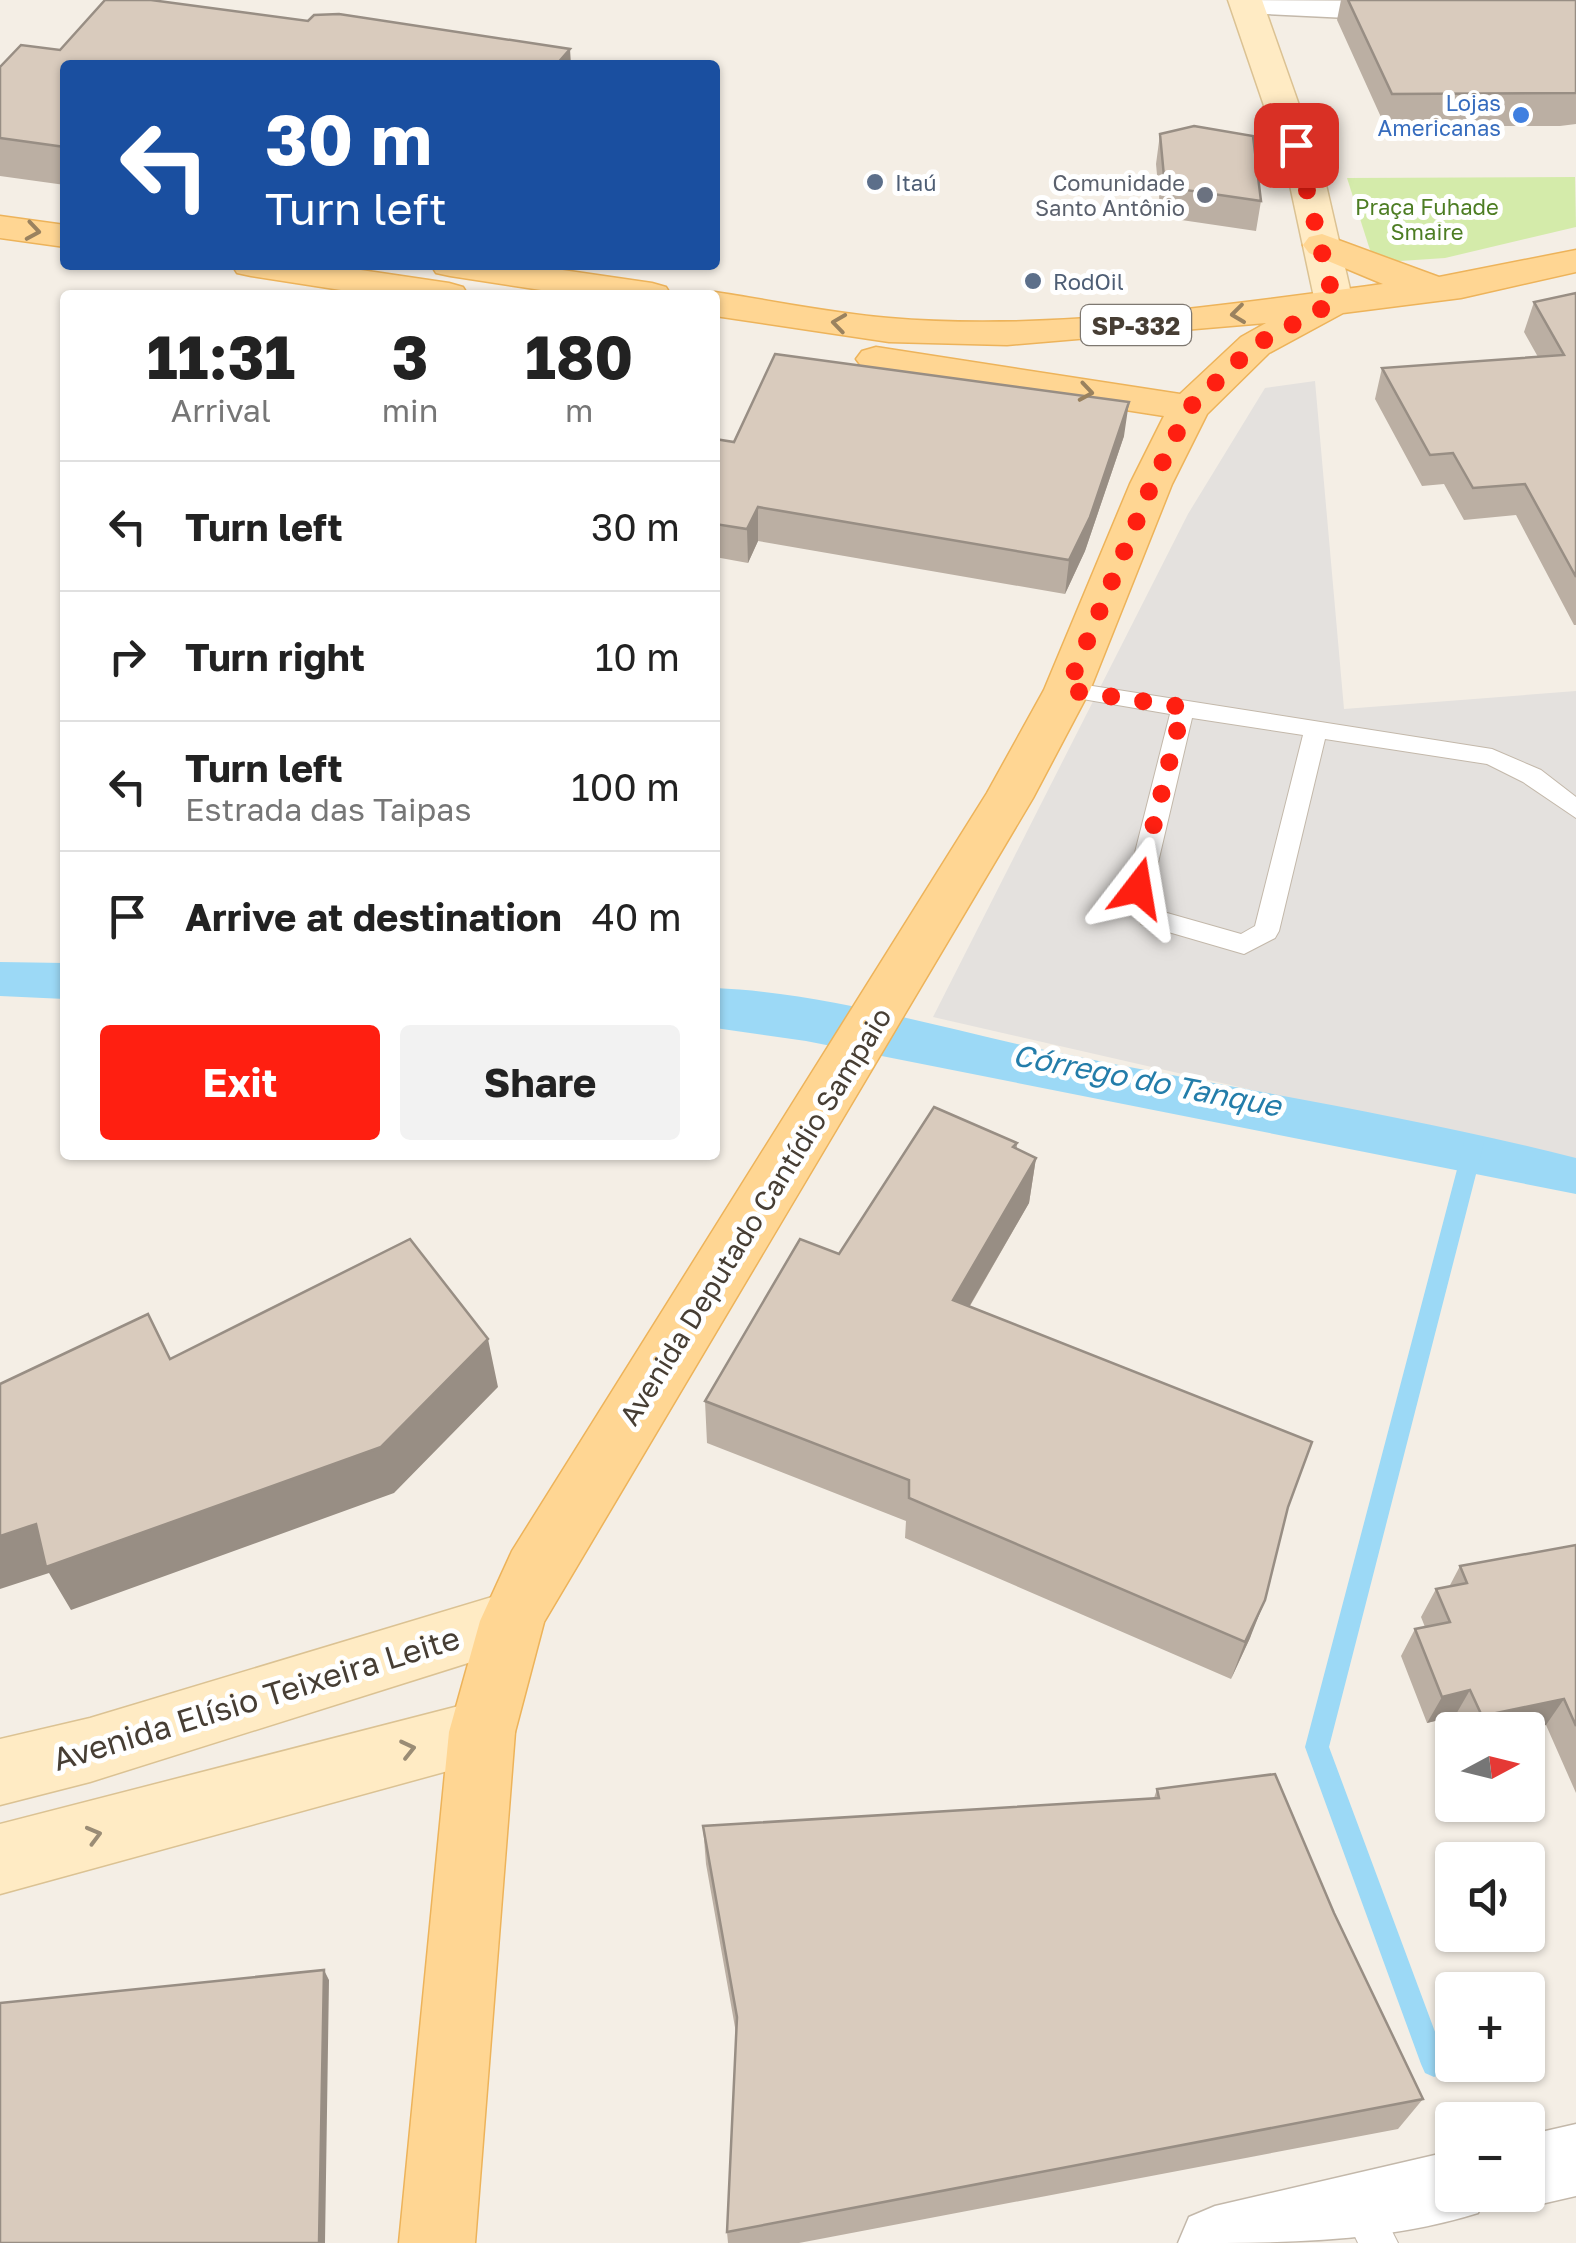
<!DOCTYPE html>
<meta charset="utf-8">
<style>
:root{--surface:#fff;--page:#f2f2f2;--text:#222;--muted:#767676;--line:#e0e0e0;--accent:#ff1f11}
body{margin:0;font-family:"Golos Text",sans-serif;background:var(--page);color:var(--text);height:100vh;display:flex;flex-direction:column;font-size:38px;white-space:nowrap}
*{box-sizing:border-box;margin:0}
p{font-size:32px;color:var(--muted)}
.icon{flex:none;width:55px;height:55px;fill:none;stroke:currentColor;stroke-width:2;stroke-linecap:round;stroke-linejoin:round}
.map{position:relative;flex:1;overflow:hidden}
.panel{position:absolute;left:60px;top:290px;width:660px;height:870px;display:flex;flex-direction:column;background:var(--surface);border-radius:10px;box-shadow:0 2px 8px #0004}
.panel>*{flex:none}
.hud{position:absolute;left:60px;top:60px;width:660px;height:210px;border-radius:10px;box-shadow:0 2px 8px #0004;background:#1a4fa0;color:#fff;overflow:hidden}
.needle{width:65px;rotate:83deg}
.buttons{position:absolute;left:1435px;top:1712px;display:grid;gap:20px}
.buttons a{display:grid;place-items:center;width:110px;height:110px;border-radius:10px;background:var(--surface);box-shadow:0 2px 8px #0004;font-size:50px}
.pin{position:absolute;display:grid;place-items:center;width:85px;height:85px;color:#fff;margin:-42px;border-radius:20px;box-shadow:0 5px 15px #0006}
.me{position:absolute;width:110px;margin:-55px;rotate:14deg;stroke-linejoin:round;filter:drop-shadow(0 0 8px #0008)}
.turn{display:flex;align-items:center;gap:35px;height:210px;padding:0 40px;font-size:45px}
.turn .icon{width:130px;height:130px;stroke-width:2.5}
.turn b{display:block;font-size:70px;line-height:85px}
.eta{display:flex;justify-content:space-evenly;align-items:center;height:170px;text-align:center}
.eta b{font-size:60px;font-weight:700;line-height:70px}
.button{display:flex;gap:20px;margin-top:auto;padding:20px 40px}
.button a{flex:1;height:115px;border-radius:10px;background:var(--accent);color:#fff;font-size:40px;font-weight:700;line-height:115px;text-align:center}
.button a+a{background:var(--page);color:var(--text)}
ul{padding:0;list-style:none}
li{display:flex;align-items:center;gap:30px;height:130px;padding:0 40px;border-top:2px solid var(--line)}
li div{flex:1}
li b{display:block;font-size:38px}
li em{font-style:normal}
.map>svg:first-child{display:block}
</style>
<div class="map">
<svg width="1576" height="2243" viewBox="0 0 1576 2243">
<rect width="100%" height="100%" fill="#f4eee5"/>
<!-- green -->
<path fill="#d4ebaa" d="M 1575,177 L 1576,227 L 1445,258 L 1385,262 L 1370,250 L 1347,178 Z"/>
<!-- parking -->
<path fill="#e4e1de" d="M 1315,381 L 1344,709 L 1576,691 L 1576,1164 L 933,1017 L 1188,514 L 1265,388 Z"/>
<!-- water -->
<path fill="#9cd9f6" d="M 0,962 L 65,963 L 65,999 L 0,996 Z
M 715,988 C 832,993 949,1031 1064,1054 C 1235,1089 1407,1115 1576,1158 L 1576,1194 L 806,1041 L 715,1028 Z"/>
<g fill="none" stroke-linecap="round" stroke-linejoin="round">
<!-- stream -->
<path fill="#9cd9f6" fill-rule="evenodd" d="M 1474,1135 L 1481,1137 L 1484,1143 L 1329,1747 L 1447,2064 L 1443,2073 L 1434,2077 L 1425,2073 L 1421,2064 L 1305,1747 L 1464,1143 L 1467,1137 Z"/>
<defs>
<path id="service" d="M 1067,682 L 1492,749 L 1541,770 L 1576,797 L 1576,818 L 1523,782 L 1487,764 L 1325,739 L 1279,931 L 1275,938 L 1244,954 L 1141,924 L 1126,888 L 1170,714 L 1059,695 L 1059,685 ZM 1192,718 L 1303,735 L 1255,926 L 1241,934 L 1160,911 L 1152,888 Z
M 1360,2188 L 1373,2194 L 1398,2243 L 1358,2243 L 1341,2207 L 1347,2194 Z"/>
<path id="minor" d="M 1233,0 L 1410,1 L 1426,11 L 1410,21 L 1246,13 L 1235,11 Z
M 1576,2124 L 1576,2196 L 1528,2207 L 1503,2196 L 1528,2195 L 1528,2135 Z
M 1452,2151 L 1452,2195 L 1485,2195 L 1478,2213 C 1382,2243 1280,2243 1178,2243 L 1189,2217 L 1215,2206 Z"/>
<path id="secondary" d="M 1228,0 L 1262,0 L 1324,176 L 1353,302 L 1348,310 L 1320,310 L 1315,302 L 1288,176 Z
M 512,1591 L 535,1600 L 544,1621 L 535,1642 L 90,1782 L 0,1805 L 0,1739 L 90,1718 Z
M 482,1700 L 506,1709 L 515,1732 L 506,1755 L 0,1894 L 0,1824 Z"/>
<path id="primary" d="M 0,216 L 65,225 L 65,247 L 0,238 Z
M 1322,234 L 1439,277 L 1576,250 L 1576,272 L 1461,298 L 1343,313 L 1269,353 L 1207,414 L 1172,484 L 1090,690 L 1033,798 L 544,1622 L 515,1732 L 475,2243 L 399,2243 L 449,1732 L 480,1621 L 512,1551 L 987,793 L 1044,690 L 1130,484 L 1164,416 L 876,371 L 862,367 L 856,359 L 862,351 L 876,347 L 1180,394 L 1241,337 L 1266,323 L 1007,345 L 889,342 L 715,316 L 715,295 L 704,295 L 715,292 C 773,301 831,313 889,318 C 1050,332 1224,305 1383,284 L 1309,253 L 1303,245 L 1309,237 Z
M 232,265 L 327,265 L 449,283 L 463,287 L 468,295 L 373,295 L 251,276 L 237,273 Z
M 431,265 L 528,265 L 652,283 L 666,287 L 671,295 L 574,295 L 450,276 L 436,273 Z"/>
</defs>
<!-- service casing -->
<use href="#service" stroke="#c3b8aa" stroke-width="2"/>
<!-- minor casing -->
<use href="#minor" stroke="#c3b8aa" stroke-width="3"/>
<!-- secondary casing -->
<use href="#secondary" stroke="#dbc293" stroke-width="3"/>
<!-- primary casing -->
<use href="#primary" stroke="#edb35a" stroke-width="3"/>
<!-- service -->
<use href="#service" fill="#fff" fill-rule="evenodd"/>
<!-- minor -->
<use href="#minor" fill="#fff" fill-rule="evenodd"/>
<!-- secondary -->
<use href="#secondary" fill="#ffebc4" fill-rule="evenodd"/>
<!-- primary -->
<use href="#primary" fill="#ffd693" fill-rule="evenodd"/>
</g>
<!-- wall -->
<path fill="#bbafa3" d="M 1341,0 L 1576,0 L 1576,124 L 1560,126 L 1385,126 L 1337,20 Z
M 308,21 L 570,49 L 65,65 L 65,185 L 0,176 L 0,67 L 60,50 Z
M 1160,134 L 1261,201 L 1256,231 L 1161,217 L 1156,164 Z
M 1576,293 L 1576,625 L 1574,625 L 1516,515 L 1464,520 L 1444,484 L 1422,486 L 1375,399 L 1382,368 L 1538,357 L 1524,332 L 1534,302 Z
M 1124,436 L 1085,551 L 1065,594 L 758,541 L 748,563 L 715,557 L 715,439 L 734,442 Z
M 1017,1143 L 1017,1149 L 1036,1158 L 1029,1203 L 970,1306 L 1287,1508 L 1250,1638 L 1231,1679 L 905,1538 L 906,1521 L 707,1443 L 705,1401 L 839,1254 Z
M 1576,1545 L 1576,1793 L 1546,1725 L 1524,1730 L 1460,1730 L 1455,1716 L 1427,1723 L 1401,1656 L 1415,1629 L 1425,1627 L 1421,1617 L 1436,1589 L 1449,1587 L 1460,1566 Z
M 1157,1789 L 1334,1913 L 1423,2099 L 1398,2129 L 799,2243 L 728,2243 L 727,2232 L 736,2033 L 706,1864 L 703,1826 L 1154,1798 Z"/>
<!-- shaded-wall -->
<path fill="#988e84" d="M 570,49 L 571,65 L 556,65 Z
M 1129,402 L 1124,436 L 1085,551 L 1065,594 L 1069,560 Z
M 758,507 L 758,541 L 748,563 L 747,529 Z
M 1036,1158 L 1029,1203 L 948,1343 L 953,1300 Z
M 488,1339 L 498,1387 L 394,1493 L 71,1610 L 49,1573 L 0,1589 L 0,1536 Z
M 1265,1600 L 1250,1638 L 1231,1679 L 1245,1642 Z
M 1470,1690 L 1455,1716 L 1427,1723 L 1442,1697 Z
M 1564,1699 L 1546,1725 L 1524,1730 L 1473,1730 L 1482,1716 Z
M 324,1970 L 329,1980 L 325,2243 L 319,2243 Z"/>
<!-- building -->
<path fill="#d9cbbd" stroke="#988e84" stroke-width="2.5" d="M 105,0 L 151,0 L 308,21 L 314,15 L 339,14 L 570,49 L 556,65 L 65,65 L 65,147 L 0,138 L 0,67 L 21,45 L 60,50 Z
M 1348,0 L 1576,0 L 1576,93 L 1392,94 Z
M 1194,126 L 1253,136 L 1261,201 L 1165,187 L 1160,134 Z
M 1576,293 L 1576,577 L 1525,484 L 1473,488 L 1453,453 L 1430,455 L 1382,368 L 1564,355 L 1534,302 Z
M 775,354 L 1129,402 L 1090,517 L 1069,560 L 758,507 L 747,529 L 715,524 L 715,439 L 734,442 Z
M 934,1107 L 1017,1143 L 1013,1147 L 1036,1158 L 953,1300 L 1312,1442 L 1288,1507 L 1265,1600 L 1245,1642 L 909,1498 L 909,1480 L 705,1401 L 800,1239 L 839,1254 Z
M 410,1239 L 488,1339 L 381,1447 L 46,1567 L 36,1524 L 0,1536 L 0,1384 L 148,1314 L 170,1359 Z
M 1576,1545 L 1576,1726 L 1564,1699 L 1482,1716 L 1470,1690 L 1442,1697 L 1415,1629 L 1450,1622 L 1436,1589 L 1467,1583 L 1460,1566 Z
M 1275,1774 L 1334,1913 L 1423,2099 L 727,2232 L 737,2017 L 703,1826 L 1159,1798 L 1157,1789 Z
M 324,1970 L 319,2243 L 0,2243 L 0,2003 Z"/>
<!-- one-way arrows -->
<defs><path id="oneway-chevron" d="M-2-3.5L2.5 0L-2 3.5" fill="none" stroke-width="1.6" stroke-linecap="round" stroke-linejoin="round" transform="scale(2.5)"/></defs>
<g stroke="#9a825f">
<use href="#oneway-chevron" transform="translate(33 231) rotate(9)"/>
<use href="#oneway-chevron" transform="translate(1238 314) rotate(173)"/>
<use href="#oneway-chevron" transform="translate(839 323) rotate(-172)"/>
<use href="#oneway-chevron" transform="translate(1086 392) rotate(9)"/>
</g>
<g stroke="#9a8c75">
<use href="#oneway-chevron" transform="translate(408 1749) rotate(-13)"/>
<use href="#oneway-chevron" transform="translate(94 1835) rotate(-15)"/>
</g>
<g fill="none" stroke-linecap="round" stroke-linejoin="round">
<!-- route -->
<path stroke="#ff1f11" stroke-width="18" stroke-dasharray="0 32.4" d="M 1138,888 L 1183,707 L 1067,690 L 1152,484 L 1189,408 L 1255,345 L 1334,302 L 1296,145"/>
</g>
<!-- markers -->
<circle fill="#3f7fe0" stroke="#fff" stroke-width="4" cx="1521" cy="115" r="10"/>
<g fill="#5c6f8a" stroke="#fff" stroke-width="4">
<circle cx="875" cy="182" r="10"/>
<circle cx="1033" cy="281" r="10"/>
</g>
<circle fill="#6b7280" stroke="#fff" stroke-width="4" cx="1205" cy="195" r="10"/>
<g text-anchor="middle" dominant-baseline="central" stroke-width="10" stroke-linejoin="round" paint-order="stroke">
<!-- far-shop labels -->
<g font-size="22" fill="#366cbe" stroke="#fff" text-anchor="end">
<text x="1501" y="102">Lojas<tspan x="1501" dy="25">Americanas</tspan></text>
</g>
<!-- far-service labels -->
<g font-size="22" fill="#4e5e75" stroke="#fff" text-anchor="start">
<text x="895" y="182">Itaú</text>
<text x="1053" y="281">RodOil</text>
</g>
<!-- far-worship labels -->
<g font-size="22" fill="#5b616d" stroke="#fff" text-anchor="end">
<text x="1185" y="182">Comunidade<tspan x="1185" dy="25">Santo Antônio</tspan></text>
</g>
<!-- far-park labels -->
<g font-size="22" fill="#4d7d23" stroke="#fff">
<text x="1427" y="206">Praça Fuhade<tspan x="1427" dy="25">Smaire</tspan></text>
</g>
<!-- shield labels -->
<rect fill="#fff" stroke="#7e7871" stroke-width="2.5" x="1081" y="305" width="110" height="40" rx="8"/>
<g font-size="25" font-weight="bold" fill="#473e34">
<text x="1136" y="325">SP-332</text>
</g>
<!-- street labels -->
<g font-size="28" fill="#473e34" stroke="#fff">
<text transform="translate(755 1216) rotate(-58)">Avenida Deputado Cantídio Sampaio</text>
</g>
<!-- water labels -->
<g font-size="30" font-style="italic" fill="#237daa" stroke="#fff">
<text transform="translate(1147 1080) rotate(11)">Córrego do Tanque</text>
</g>
<!-- near-street labels -->
<g font-size="32" fill="#473e34" stroke="#fff">
<text transform="translate(256 1698) rotate(-17)">Avenida Elísio Teixeira Leite</text>
</g>
</g>
</svg>
<div class="buttons">
<a><svg class="needle" viewBox="-14 -14 28 28"><path d="M0-13l5 13h-10z" fill="#e53935"/><path d="M0 13l5-13h-10z" fill="#767676"/></svg></a>
<a><svg class="icon" aria-label="sound" viewBox="0 0 24 24"><path d="M4 9h4l5-4v14l-5-4H4zM17 9q2 3 0 6"/></svg></a>
<a>+</a>
<a>−</a>
</div>
<div class="pin" style="left:1296px;top:145px;background:#d93025"><svg class="icon" aria-label="arrive" viewBox="0 0 24 24"><path d="M6 21V4h12l-3 4 3 4H6"/></svg></div>
<svg class="me" style="left:1138px;top:888px" viewBox="-20 -20 40 40"><path d="M0-17L14 15 0 8-14 15z" fill="#ff1f11" stroke="#fff" stroke-width="4"/></svg>
<div class="hud">
<div class="turn"><svg class="icon" aria-label="left" viewBox="0 0 24 24"><path d="M17 20v-9H6M10 6l-5 5 5 5"/></svg><div><b>30 m</b>Turn left</div></div>
</div>
<section class="panel">
<div class="eta">
<div><b>11:31</b><p>Arrival</p></div>
<div><b>3</b><p>min</p></div>
<div><b>180</b><p>m</p></div>
</div>
<ul>
<li><svg class="icon" aria-label="left" viewBox="0 0 24 24"><path d="M17 20v-9H6M10 6l-5 5 5 5"/></svg><div><b>Turn left</b></div><em>30 m</em></li>
<li><svg class="icon" aria-label="right" viewBox="0 0 24 24"><path d="M7 20v-9h11M14 6l5 5-5 5"/></svg><div><b>Turn right</b></div><em>10 m</em></li>
<li><svg class="icon" aria-label="left" viewBox="0 0 24 24"><path d="M17 20v-9H6M10 6l-5 5 5 5"/></svg><div><b>Turn left</b><p>Estrada das Taipas</p></div><em>100 m</em></li>
<li><svg class="icon" aria-label="arrive" viewBox="0 0 24 24"><path d="M6 21V4h12l-3 4 3 4H6"/></svg><div><b>Arrive at destination</b></div><em>40 m</em></li>
</ul>
<div class="button"><a>Exit</a><a>Share</a></div>
</section>
</div>
